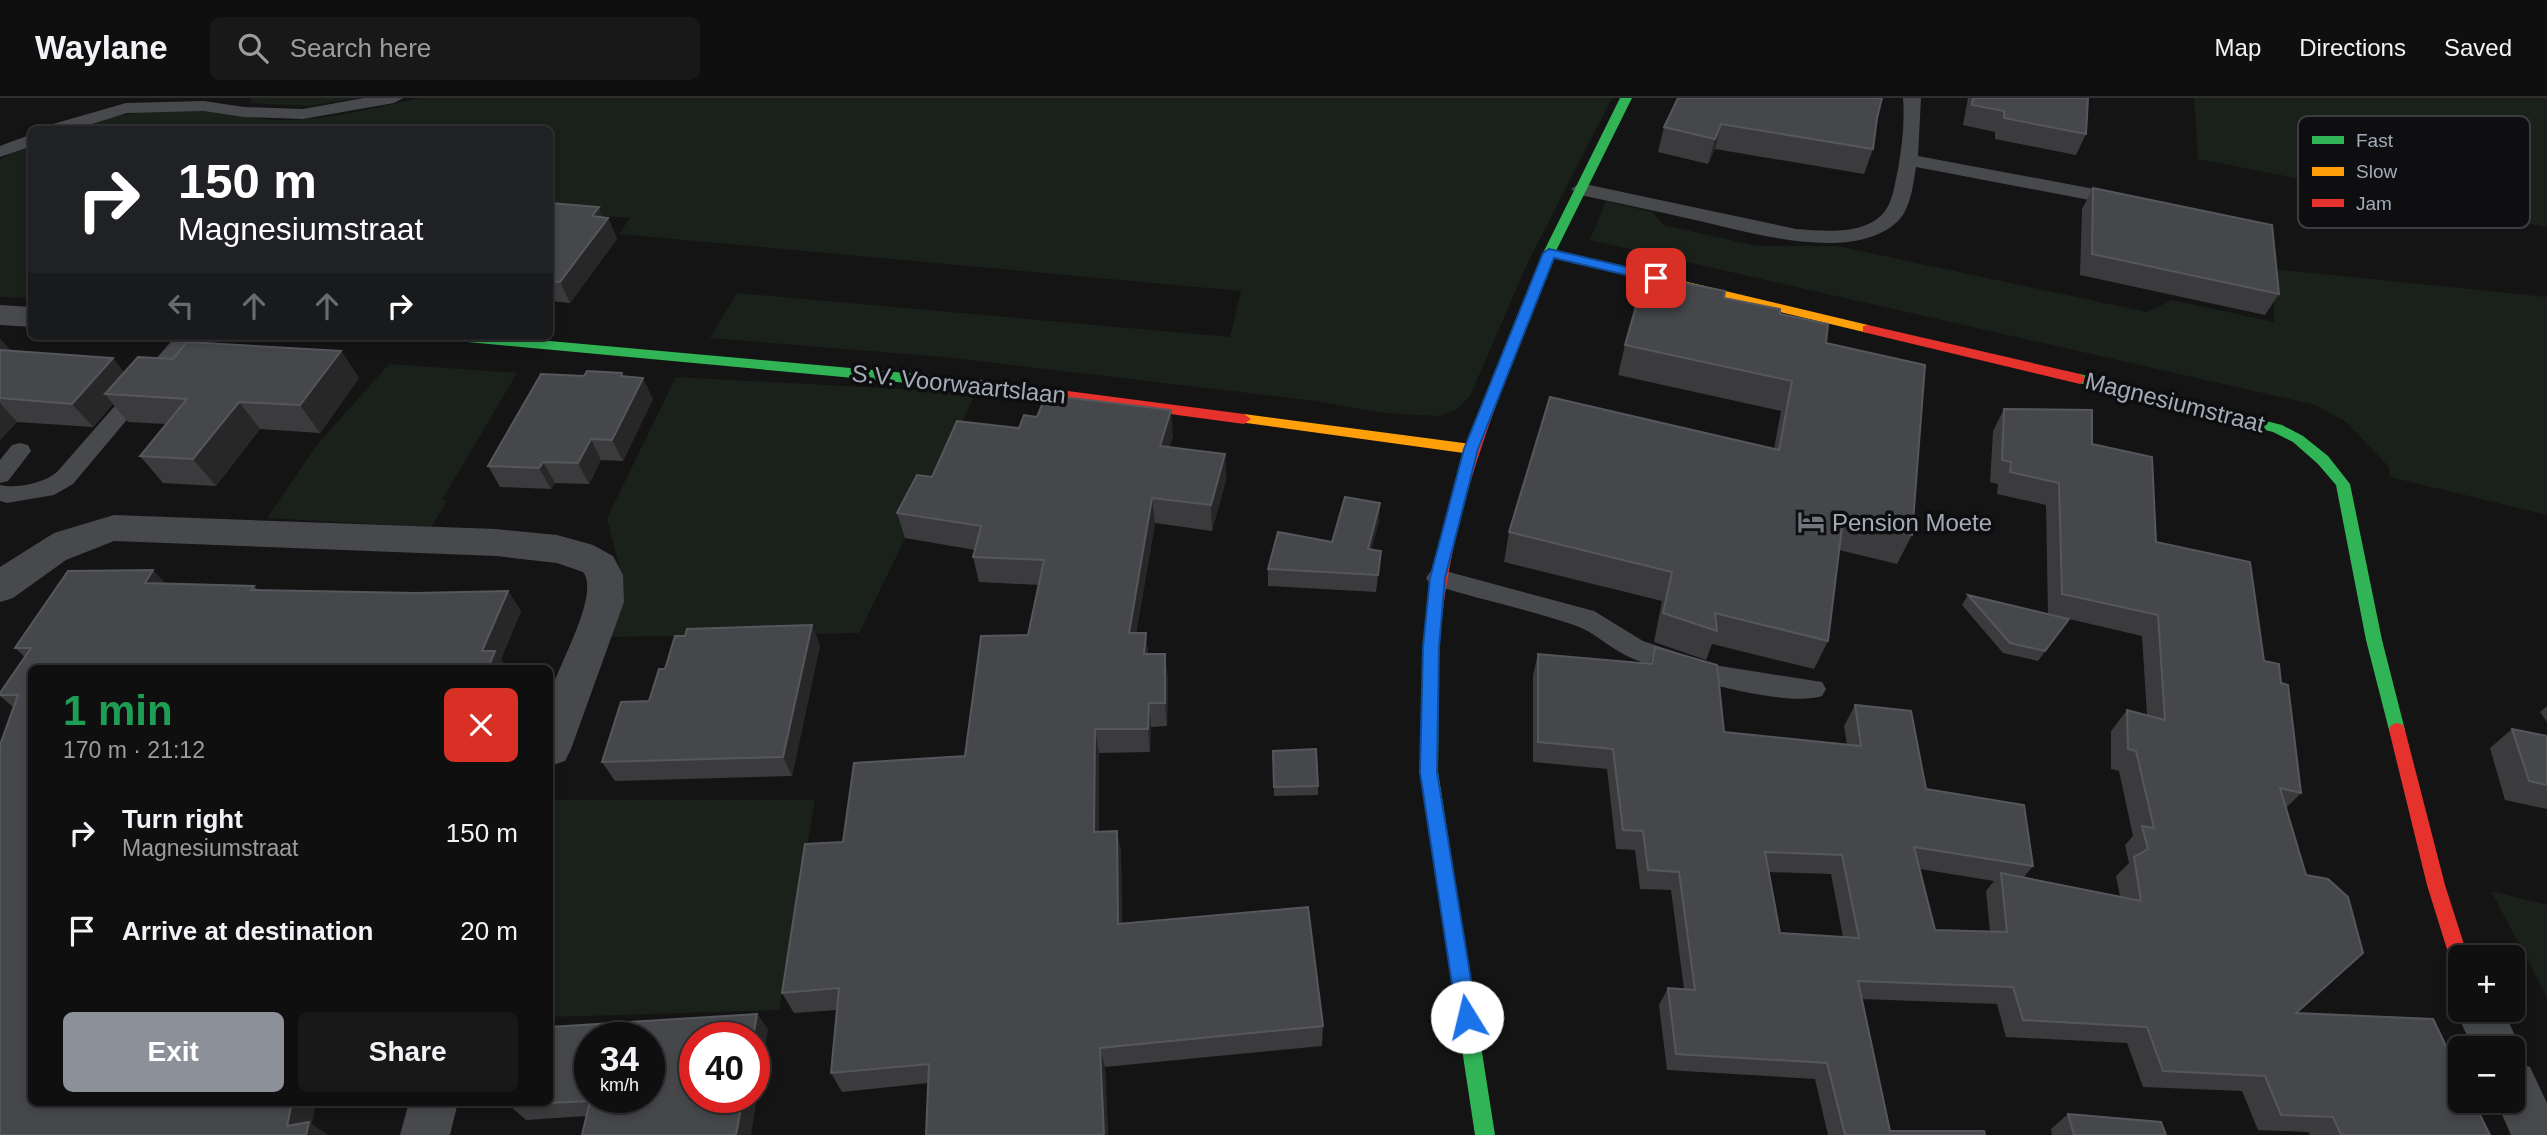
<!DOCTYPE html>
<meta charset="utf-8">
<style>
:root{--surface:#0f0f0f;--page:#181818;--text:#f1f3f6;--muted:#9b9c9e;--line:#2f2f2f;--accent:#8c9099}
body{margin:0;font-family:Helvetica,sans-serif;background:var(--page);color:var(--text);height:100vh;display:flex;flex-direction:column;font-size:26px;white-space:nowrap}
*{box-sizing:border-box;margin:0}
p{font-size:23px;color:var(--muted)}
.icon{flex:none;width:38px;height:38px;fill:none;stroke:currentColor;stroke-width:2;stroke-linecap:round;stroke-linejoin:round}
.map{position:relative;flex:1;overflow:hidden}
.sheet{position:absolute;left:28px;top:567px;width:525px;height:441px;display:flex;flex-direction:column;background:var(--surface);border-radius:10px;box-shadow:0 4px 10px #0003,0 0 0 2px var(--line)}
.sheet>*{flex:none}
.hud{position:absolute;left:28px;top:28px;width:525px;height:214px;border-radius:10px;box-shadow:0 4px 10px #0003,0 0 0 2px var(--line);background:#202124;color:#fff;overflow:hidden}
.fabs{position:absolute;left:2448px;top:847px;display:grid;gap:14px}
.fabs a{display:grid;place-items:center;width:77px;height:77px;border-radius:10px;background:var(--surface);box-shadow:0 4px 10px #0003,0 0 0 2px var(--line);font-size:35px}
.speed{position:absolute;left:574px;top:924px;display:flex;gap:14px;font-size:35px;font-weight:700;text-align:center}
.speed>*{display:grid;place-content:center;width:91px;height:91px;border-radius:50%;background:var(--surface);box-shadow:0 4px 10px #0003,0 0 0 2px var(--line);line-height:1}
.speed small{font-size:18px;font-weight:400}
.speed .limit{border:10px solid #d22;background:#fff;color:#111}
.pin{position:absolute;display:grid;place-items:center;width:60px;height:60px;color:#fff;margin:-30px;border-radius:14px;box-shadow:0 4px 10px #0006}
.me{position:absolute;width:77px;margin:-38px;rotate:351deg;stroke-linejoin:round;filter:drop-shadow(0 0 5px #0008)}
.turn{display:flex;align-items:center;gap:24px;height:147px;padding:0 35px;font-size:32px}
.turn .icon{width:91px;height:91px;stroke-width:2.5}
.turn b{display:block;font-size:49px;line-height:60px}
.lanes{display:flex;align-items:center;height:66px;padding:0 35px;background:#0003;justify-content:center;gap:35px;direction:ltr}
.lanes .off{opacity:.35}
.round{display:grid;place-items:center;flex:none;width:74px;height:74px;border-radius:10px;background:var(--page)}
.overview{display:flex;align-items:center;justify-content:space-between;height:119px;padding:0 35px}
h1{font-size:42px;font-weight:700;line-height:52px;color:#1e9e55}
.cta{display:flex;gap:14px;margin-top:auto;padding:14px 35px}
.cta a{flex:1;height:80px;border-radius:10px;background:var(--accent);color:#fff;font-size:28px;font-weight:700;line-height:80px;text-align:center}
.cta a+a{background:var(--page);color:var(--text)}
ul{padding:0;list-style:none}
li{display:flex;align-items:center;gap:21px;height:98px;padding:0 35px}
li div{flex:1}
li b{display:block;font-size:26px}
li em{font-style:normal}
header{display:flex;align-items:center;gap:42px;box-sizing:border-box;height:98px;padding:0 35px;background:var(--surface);border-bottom:2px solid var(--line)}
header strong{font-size:33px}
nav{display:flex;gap:38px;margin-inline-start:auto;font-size:24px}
.search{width:490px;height:63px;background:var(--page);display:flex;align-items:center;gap:18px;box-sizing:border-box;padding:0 24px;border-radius:10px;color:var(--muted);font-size:26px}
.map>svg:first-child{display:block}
</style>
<header>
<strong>Waylane</strong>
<div class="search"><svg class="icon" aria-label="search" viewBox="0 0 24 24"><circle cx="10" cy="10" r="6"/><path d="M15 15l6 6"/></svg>Search here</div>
<nav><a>Map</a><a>Directions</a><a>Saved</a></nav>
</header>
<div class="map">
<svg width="2547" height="1037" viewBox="0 0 2547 1037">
<rect width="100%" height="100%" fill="#141414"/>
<!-- green -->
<path fill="#1a211a" d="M 252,0 L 359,0 L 308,8 L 250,5 Z
M 420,0 L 1612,0 L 1528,164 L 1470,298 L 1456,312 L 1438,318 L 1384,315 L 1316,303 L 943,259 L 710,240 L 737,195 L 1230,239 L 1241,193 L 619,136 L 630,120 L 550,114 L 550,32 L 70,32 C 109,17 155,9 197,12 C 226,14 253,22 282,22 C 329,22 374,10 420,0 Z
M 2194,0 L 2547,0 L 2547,129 L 2198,61 Z
M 31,46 L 31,200 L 0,199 L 0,61 Z
M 1606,103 L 1652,114 L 1663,127 L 1757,148 L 1837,148 L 2147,214 L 2172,202 L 2274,224 L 2274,171 L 2547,199 L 2547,417 L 2390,379 L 2389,369 L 2346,324 L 2316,307 L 1590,142 Z
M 389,266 L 517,275 L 442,402 L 447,403 L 431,429 L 267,420 L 316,348 Z
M 676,279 L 976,295 L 859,535 L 610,539 L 621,475 L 607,420 Z
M 555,702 L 815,702 L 779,912 L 550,919 L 550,720 Z
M 2491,793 L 2547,807 L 2547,899 Z"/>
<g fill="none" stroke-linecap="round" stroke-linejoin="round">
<!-- lane -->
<path fill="#48494d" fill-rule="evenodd" d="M 364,0 L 403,0 L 394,5 L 303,21 L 244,19 L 204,13 L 127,15 L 73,32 L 43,32 L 46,28 L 126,5 L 204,3 L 244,9 L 303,11 Z
M 1903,0 L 1921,0 L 1918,58 L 2121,96 L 2130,102 L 2121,108 L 1916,69 C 1913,87 1911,111 1897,124 C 1851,166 1749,134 1695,122 C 1657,113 1618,105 1580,97 L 1571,91 L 1580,85 L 1796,131 C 1824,133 1866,138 1885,113 C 1893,103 1895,84 1898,71 C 1902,48 1905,24 1903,0 Z
M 32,36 L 32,48 L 0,59 L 0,48 Z
M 176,238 L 197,238 L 73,386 L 54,397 L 7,405 L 0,403 L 0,387 C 17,391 44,385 57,374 Z
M 20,345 L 28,347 L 31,353 L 8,383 L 0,385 L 0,362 L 12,347 Z
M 1438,471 L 1594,513 L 1643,543 L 1714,567 L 1822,584 L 1826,591 L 1822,598 C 1783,611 1663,575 1625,557 C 1607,548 1593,533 1574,527 C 1527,511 1477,501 1430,486 L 1426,480 L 1430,474 Z"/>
<!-- street -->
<path fill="#48494d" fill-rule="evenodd" d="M 0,207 L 32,209 L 32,229 L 0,227 Z
M 114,417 L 496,431 L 557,437 L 593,447 L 613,458 L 623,477 L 624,504 L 571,651 L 565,663 L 550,668 C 548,650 546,615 550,597 C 556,570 601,497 583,474 L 557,465 L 496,458 L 114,443 L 66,462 L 13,500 L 0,504 L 0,469 L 54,435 Z
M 2460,900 L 2460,912 L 2503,912 L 2521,950 L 2515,963 L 2530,969 L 2547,1005 L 2547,1037 L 2511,1037 L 2496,1003 L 2513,1003 L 2513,950 L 2473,950 L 2455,912 Z
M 409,1004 L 458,1004 L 450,1037 L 400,1037 Z"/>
<!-- fast -->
<path fill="#30b455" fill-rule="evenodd" d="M 1620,0 L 1632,0 L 1555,155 L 1508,276 L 1501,281 L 1496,279 L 1494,276 L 1543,155 Z
M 439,238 L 494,238 L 983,282 L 990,287 L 983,292 L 446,242 Z
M 2080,276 L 2282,327 L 2303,338 L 2328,358 L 2350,386 L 2382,542 L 2405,632 L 2403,637 L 2397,639 L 2391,637 L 2389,632 L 2366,542 L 2336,387 L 2318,366 L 2293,344 L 2273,334 L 2075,284 L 2073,281 Z
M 1431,547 L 1437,549 L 1439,553 L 1438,674 L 1495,1037 L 1475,1037 L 1420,674 L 1423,553 L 1425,549 Z"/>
<!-- slow -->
<path fill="#ff9f0a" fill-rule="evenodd" d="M 1549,151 L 1868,227 L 1875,231 L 1868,235 L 1545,158 L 1545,152 Z
M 1244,316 L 1471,346 L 1478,351 L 1471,356 L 1239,324 L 1237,321 Z"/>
<!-- jam -->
<path fill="#e5322d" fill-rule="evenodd" d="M 1868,227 L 2080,276 L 2087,281 L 2080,286 L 1863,234 L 1863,228 Z
M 1501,271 L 1508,276 C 1473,366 1445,456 1439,553 L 1437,557 L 1425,557 L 1423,553 C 1430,456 1459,366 1494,276 Z
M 983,282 L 1244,316 L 1251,321 L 1244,326 L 978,290 L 976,287 Z
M 2397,625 L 2403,627 L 2405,632 L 2445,787 L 2468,859 L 2460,859 L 2460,873 L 2453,870 L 2451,864 L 2427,787 L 2389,632 L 2391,627 Z"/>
</g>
<!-- wall -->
<path fill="#3b3b3e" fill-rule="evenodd" d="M 1968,0 L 2088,0 L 2086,36 L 2076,57 L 1995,41 L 1995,34 L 1963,27 Z
M 1877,20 L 1873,51 L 1864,76 L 1715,51 L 1708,66 L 1658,54 L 1664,29 Z
M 2093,90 L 2279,196 L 2265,217 L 2080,177 L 2082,111 Z
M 550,105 L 608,120 L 617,141 L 570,205 L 550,203 Z
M 1724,200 L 1780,216 L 1826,245 L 1912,437 L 1897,466 L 1839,452 L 1828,543 L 1814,571 L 1712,546 L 1706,562 L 1654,544 L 1662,503 L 1504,464 L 1509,434 L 1774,351 L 1781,313 L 1618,277 L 1625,247 Z
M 0,241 L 10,252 L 124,274 L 173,261 L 341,253 L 359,280 L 320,335 L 260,331 L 216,388 L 163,385 L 140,358 L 166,326 L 128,324 L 113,306 L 93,329 L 17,324 L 0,342 Z
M 584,278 L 624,279 L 653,301 L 623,363 L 601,362 L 589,386 L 555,385 L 551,391 L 500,389 L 488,368 Z
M 2004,311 L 2092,346 L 2156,444 L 2264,563 L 2281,585 L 2301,695 L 2286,710 L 2296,915 L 2490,1037 L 2310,1037 L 2308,1034 L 2258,1032 L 2242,993 L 2143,989 L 2127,945 L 2006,939 L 1997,906 L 1862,901 L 1890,1033 L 1985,1037 L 1828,1037 L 1815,981 L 1667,972 L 1659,907 L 1668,890 L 1684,891 L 1671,792 L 1640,791 L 1635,752 L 1616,751 L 1607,671 L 1533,664 L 1533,577 L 1538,556 L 1649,566 L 1655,549 L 1724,634 L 1847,647 L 1844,628 L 1855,607 L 1926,691 L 2033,768 L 2024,779 L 2120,798 L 2116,778 L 2129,765 L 2125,747 L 2133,738 L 2119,673 L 2111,671 L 2111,633 L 2127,612 L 2147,617 L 2142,538 L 2069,521 L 2038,563 L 2003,555 L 1962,507 L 1968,497 L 2048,516 L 2046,407 L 1997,396 L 1998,386 L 1990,384 L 1993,333 ZM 1920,771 L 1994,783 L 1986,793 L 1990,834 L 1935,832 ZM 1768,774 L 1831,776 L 1843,839 L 1780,835 Z
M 1019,330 L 1173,338 L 1169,349 L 1225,356 L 1226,382 L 1212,433 L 1155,425 L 1136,535 L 1146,535 L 1148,556 L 1168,580 L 1167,628 L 1151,629 L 1150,654 L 1099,655 L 1099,734 L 1117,733 L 1121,755 L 1122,826 L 1323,928 L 1322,948 L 1105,969 L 1108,1037 L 926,1037 L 928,985 L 842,994 L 831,975 L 837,912 L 794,915 L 782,895 L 843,744 L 965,658 L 1028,537 L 1039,487 L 979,484 L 973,459 L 975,452 L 905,440 L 897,415 L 932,379 Z
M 1379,423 L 1371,451 L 1381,453 L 1376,494 L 1268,488 L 1268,471 L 1332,444 Z
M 166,486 L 254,488 L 258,492 L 416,495 L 508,493 L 521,513 L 501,561 L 32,570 L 32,1004 L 312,1026 L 0,1037 L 13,609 L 0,598 L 0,595 L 25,559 L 15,550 Z
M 820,547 L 792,678 L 615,683 L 602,664 L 649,603 L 665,571 Z
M 2547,608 L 2547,624 L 2540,614 Z
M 2512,631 L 2547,638 L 2547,711 L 2505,702 L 2490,650 Z
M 1273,653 L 1318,688 L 1318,697 L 1274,698 Z
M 757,916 L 768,932 L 586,1018 L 526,1022 L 509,1007 Z
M 2068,1016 L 2166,1037 L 2052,1037 L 2051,1031 Z"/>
<!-- shaded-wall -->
<path fill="#272728" d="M 1721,26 L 1715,51 L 1708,66 L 1715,41 Z
M 599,109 L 605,124 L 608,120 L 617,141 L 570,205 L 560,184 L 592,118 Z
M 0,241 L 10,252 L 0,262 Z
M 341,253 L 359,280 L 320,335 L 300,307 Z
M 113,260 L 132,284 L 105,296 L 113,306 L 93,329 L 72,306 Z
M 643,280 L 653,301 L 623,363 L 612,342 Z
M 239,304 L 260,331 L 216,388 L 193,361 Z
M 0,305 L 17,324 L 0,342 Z
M 1171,312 L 1173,338 L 1162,374 L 1160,348 Z
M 591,341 L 601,362 L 589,386 L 578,365 Z
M 1225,356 L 1226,382 L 1212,433 L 1211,407 Z
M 543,364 L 555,385 L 551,391 L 539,370 Z
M 1152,400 L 1155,425 L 1132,560 L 1129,535 Z
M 1380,405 L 1379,423 L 1367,468 L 1368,451 Z
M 153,472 L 172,492 L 145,485 Z
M 508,493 L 521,513 L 501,561 L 507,570 L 488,570 L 482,553 Z
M 812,527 L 820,547 L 792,678 L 783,659 Z
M 1146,535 L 1148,559 L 1144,556 Z
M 1165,556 L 1168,580 L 1167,628 L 1165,605 Z
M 1149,605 L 1151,629 L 1150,654 L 1148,631 Z
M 1095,631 L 1099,655 L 1099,757 L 1094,734 Z
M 1117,733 L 1121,755 L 1122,847 L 1118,826 Z
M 757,916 L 768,932 L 751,1037 L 736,1037 L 743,999 L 754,999 L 754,940 L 753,940 Z
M 1100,950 L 1105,969 L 1108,1037 L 1104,1037 Z
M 292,1004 L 316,1004 L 312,1026 L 328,1037 L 300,1037 L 287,1028 Z"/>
<!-- building -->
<path fill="#46474b" stroke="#55575c" stroke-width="2" fill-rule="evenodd" d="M 1678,0 L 1882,0 L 1877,20 L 1873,51 L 1721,26 L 1715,41 L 1664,29 Z
M 1973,0 L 2088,0 L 2086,36 L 2004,20 L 2004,13 L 1972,7 Z
M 2093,90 L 2272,127 L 2279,196 L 2092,156 Z
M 550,105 L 599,109 L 592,118 L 608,120 L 560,184 L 550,183 Z
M 1645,177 L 1725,193 L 1724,200 L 1780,211 L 1780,216 L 1828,226 L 1826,245 L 1925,267 L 1912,437 L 1843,421 L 1828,543 L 1715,515 L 1717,533 L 1663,515 L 1672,474 L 1509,434 L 1550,299 L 1779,352 L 1792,283 L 1625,247 Z
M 187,244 L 341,253 L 300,307 L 239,304 L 193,361 L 140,358 L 187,301 L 105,296 L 138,259 L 173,261 Z
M 0,252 L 113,260 L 72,306 L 0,300 Z
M 587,273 L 622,275 L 621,278 L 643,280 L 612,342 L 591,341 L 578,365 L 543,364 L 539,370 L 488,368 L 541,276 L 584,278 Z
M 1046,297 L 1171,312 L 1160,348 L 1225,356 L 1211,407 L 1152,400 L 1129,535 L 1146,535 L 1144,556 L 1165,556 L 1165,605 L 1149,605 L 1148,631 L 1095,631 L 1094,734 L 1117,733 L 1118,826 L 1308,809 L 1323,928 L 1100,950 L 1104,1037 L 926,1037 L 929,966 L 831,975 L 839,890 L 782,895 L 805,746 L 843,744 L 854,665 L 965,658 L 981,538 L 1028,537 L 1044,462 L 973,459 L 981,428 L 897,415 L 917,377 L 932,379 L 957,323 L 1019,330 L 1024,317 L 1037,319 Z
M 2004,311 L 2092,312 L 2092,346 L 2152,359 L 2156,444 L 2250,464 L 2264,563 L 2279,566 L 2281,585 L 2288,587 L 2301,695 L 2280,690 L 2306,777 L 2328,781 L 2348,799 L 2363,855 L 2296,915 L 2433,921 L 2460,977 L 2460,1003 L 2473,1003 L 2490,1037 L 2341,1037 L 2333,1019 L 2281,1017 L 2265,978 L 2163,973 L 2147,929 L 2023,922 L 2013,889 L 1858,883 L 1890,1033 L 1984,1033 L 1985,1037 L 1845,1037 L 1827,965 L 1676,956 L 1668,890 L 1695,892 L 1679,774 L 1648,772 L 1643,733 L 1623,732 L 1613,651 L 1538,644 L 1538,556 L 1652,566 L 1655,549 L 1717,567 L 1724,634 L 1861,648 L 1855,607 L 1911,613 L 1926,691 L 2024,707 L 2033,768 L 1914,749 L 1935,832 L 2007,834 L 2001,775 L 2141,803 L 2134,759 L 2148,751 L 2142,728 L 2154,730 L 2136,653 L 2128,651 L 2127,612 L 2165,622 L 2158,517 L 2062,496 L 2059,385 L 2010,374 L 2011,364 L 2002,362 ZM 1765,754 L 1842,757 L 1859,840 L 1780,835 Z
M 1345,399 L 1380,405 L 1368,451 L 1381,453 L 1378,477 L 1268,471 L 1278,434 L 1332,444 Z
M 153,472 L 145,485 L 254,488 L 251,492 L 416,495 L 508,493 L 482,553 L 495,553 L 488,570 L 32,570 L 32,1004 L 292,1004 L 287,1028 L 309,1024 L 306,1037 L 0,1037 L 0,647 L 18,597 L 0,597 L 0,595 L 31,550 L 15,550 L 68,473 Z
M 1968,497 L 2069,521 L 2045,553 L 2010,545 Z
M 812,527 L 783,659 L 602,664 L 621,604 L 649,603 L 659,571 L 665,571 L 675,538 L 685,538 L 687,531 Z
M 2512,631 L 2547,638 L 2547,687 L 2529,683 Z
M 1316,651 L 1318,688 L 1274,689 L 1273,653 Z
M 757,916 L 753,940 L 695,940 L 695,999 L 743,999 L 736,1037 L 582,1037 L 590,1003 L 509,1007 L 510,1004 L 550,1004 L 550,929 ZM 590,940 L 649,940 L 649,999 L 590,999 Z
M 2068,1016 L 2161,1024 L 2166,1037 L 2074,1037 Z"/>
<!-- route -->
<path fill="#1a73e8" stroke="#114b97" stroke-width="2" d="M 1549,151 L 1656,176 L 1662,180 L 1656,184 L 1554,160 L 1478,351 L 1445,480 L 1439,549 L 1437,674 L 1477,919 L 1474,925 L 1467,928 L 1460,925 L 1457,919 L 1420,674 L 1423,549 L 1430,480 L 1464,351 L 1543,155 Z"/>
<!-- icons -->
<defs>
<symbol id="hotel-bare" viewBox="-9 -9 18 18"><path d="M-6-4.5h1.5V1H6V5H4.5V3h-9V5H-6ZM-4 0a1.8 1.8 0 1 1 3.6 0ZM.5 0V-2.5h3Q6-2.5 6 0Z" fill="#71767d" stroke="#0e0e10" stroke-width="2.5" paint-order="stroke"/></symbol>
</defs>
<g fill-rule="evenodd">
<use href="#hotel-bare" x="1792" y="405" width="38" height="38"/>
</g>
<g text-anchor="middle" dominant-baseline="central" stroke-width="7" stroke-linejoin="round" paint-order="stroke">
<!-- street labels -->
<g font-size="24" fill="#a3abb6" stroke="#0e0e10">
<text transform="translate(959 286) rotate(6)">S.V. Voorwaartslaan</text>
<text transform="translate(2175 304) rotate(14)">Magnesiumstraat</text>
</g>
<!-- poi labels -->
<g font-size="24" fill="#a3abb6" stroke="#0e0e10" text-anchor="start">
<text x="1832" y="424">Pension Moete</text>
</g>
</g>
<!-- legend -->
<rect x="2298" y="18" width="232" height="112" rx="10" fill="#0e0e10" stroke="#3b3d42" stroke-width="2"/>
<rect x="2312" y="38" width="32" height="8" fill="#30b455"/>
<rect x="2312" y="69" width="32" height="9" fill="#ff9f0a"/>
<rect x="2312" y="101" width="32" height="8" fill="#e5322d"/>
<g font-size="19" fill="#a3abb6">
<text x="2356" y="49">Fast</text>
<text x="2356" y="80">Slow</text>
<text x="2356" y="112">Jam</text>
</g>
</svg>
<div class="fabs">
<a>+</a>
<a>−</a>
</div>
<div class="speed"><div>34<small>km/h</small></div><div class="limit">40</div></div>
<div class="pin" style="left:1656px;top:180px;background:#d93025"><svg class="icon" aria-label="arrive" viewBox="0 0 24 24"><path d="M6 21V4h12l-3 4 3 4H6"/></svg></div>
<svg class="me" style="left:1467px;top:919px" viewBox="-20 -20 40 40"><circle r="19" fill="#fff"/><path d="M0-13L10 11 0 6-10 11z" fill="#1a73e8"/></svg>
<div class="hud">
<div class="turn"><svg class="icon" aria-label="right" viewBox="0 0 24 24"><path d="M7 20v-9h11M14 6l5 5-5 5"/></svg><div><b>150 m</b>Magnesiumstraat</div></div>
<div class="lanes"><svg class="icon off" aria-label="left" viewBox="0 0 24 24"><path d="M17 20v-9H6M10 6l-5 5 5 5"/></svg><svg class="icon off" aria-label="ahead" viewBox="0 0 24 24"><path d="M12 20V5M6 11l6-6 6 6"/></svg><svg class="icon off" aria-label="ahead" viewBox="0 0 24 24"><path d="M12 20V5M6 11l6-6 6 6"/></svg><svg class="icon" aria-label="right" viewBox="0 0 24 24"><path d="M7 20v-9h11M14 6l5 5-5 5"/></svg></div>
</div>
<section class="sheet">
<div class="overview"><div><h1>1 min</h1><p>170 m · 21:12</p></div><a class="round" style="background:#d93025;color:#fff"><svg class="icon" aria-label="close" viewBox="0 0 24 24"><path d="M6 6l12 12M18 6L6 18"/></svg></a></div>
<ul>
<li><svg class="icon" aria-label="right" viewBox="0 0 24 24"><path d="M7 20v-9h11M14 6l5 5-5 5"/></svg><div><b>Turn right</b><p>Magnesiumstraat</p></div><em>150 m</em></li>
<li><svg class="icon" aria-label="arrive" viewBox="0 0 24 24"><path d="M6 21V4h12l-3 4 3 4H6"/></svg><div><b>Arrive at destination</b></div><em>20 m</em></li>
</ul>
<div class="cta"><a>Exit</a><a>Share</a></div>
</section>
</div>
